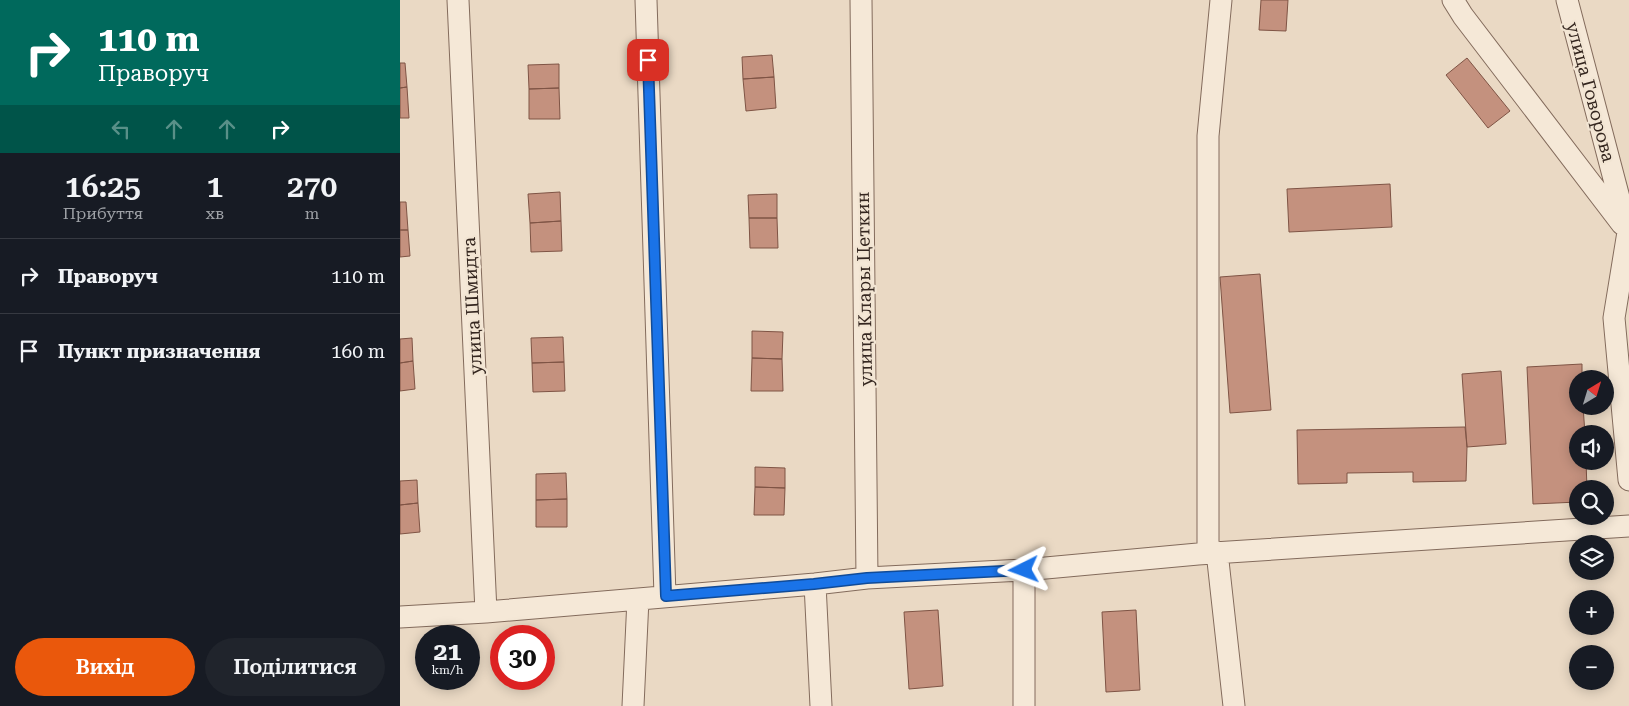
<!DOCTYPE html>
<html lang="uk">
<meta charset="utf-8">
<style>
:root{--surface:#171b24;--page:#20242c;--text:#f1f3f6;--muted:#9ea1a6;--line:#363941;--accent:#ea580c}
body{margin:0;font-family:"Roboto Serif",serif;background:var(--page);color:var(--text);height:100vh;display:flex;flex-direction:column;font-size:19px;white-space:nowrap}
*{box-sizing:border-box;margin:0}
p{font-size:16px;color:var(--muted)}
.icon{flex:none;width:28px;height:28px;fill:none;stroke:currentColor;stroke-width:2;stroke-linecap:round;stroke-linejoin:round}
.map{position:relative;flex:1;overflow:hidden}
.drawer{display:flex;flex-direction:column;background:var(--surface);width:400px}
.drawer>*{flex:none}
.top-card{background:#00695c;color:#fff;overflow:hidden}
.needle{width:32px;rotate:38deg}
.fabs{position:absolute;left:1169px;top:370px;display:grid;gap:10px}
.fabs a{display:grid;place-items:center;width:45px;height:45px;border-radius:50%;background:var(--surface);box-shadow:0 2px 12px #0003;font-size:25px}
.speed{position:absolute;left:15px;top:625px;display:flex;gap:10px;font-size:25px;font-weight:700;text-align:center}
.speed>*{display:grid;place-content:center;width:65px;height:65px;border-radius:50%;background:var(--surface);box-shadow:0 2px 12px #0003;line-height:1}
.speed small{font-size:12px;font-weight:400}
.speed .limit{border:8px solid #d22;background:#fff;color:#111}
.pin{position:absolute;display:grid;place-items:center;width:42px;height:42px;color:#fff;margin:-21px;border-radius:10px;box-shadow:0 2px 8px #0006}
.me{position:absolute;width:55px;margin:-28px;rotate:267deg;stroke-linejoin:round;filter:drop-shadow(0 0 4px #0008)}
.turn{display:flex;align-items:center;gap:18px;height:105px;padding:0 15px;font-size:22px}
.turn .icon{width:65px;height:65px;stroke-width:2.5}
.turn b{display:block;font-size:35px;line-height:42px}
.lanes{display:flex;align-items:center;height:48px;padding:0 15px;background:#0003;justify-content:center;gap:25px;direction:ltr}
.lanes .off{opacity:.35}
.eta{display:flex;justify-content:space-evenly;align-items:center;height:85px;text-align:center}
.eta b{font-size:30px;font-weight:600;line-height:35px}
.button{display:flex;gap:10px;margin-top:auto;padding:10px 15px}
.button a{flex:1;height:58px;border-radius:30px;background:var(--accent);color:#fff;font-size:20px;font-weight:600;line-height:58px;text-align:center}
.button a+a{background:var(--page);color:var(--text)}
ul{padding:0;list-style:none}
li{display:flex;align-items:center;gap:15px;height:75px;padding:0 15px;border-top:1px solid var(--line)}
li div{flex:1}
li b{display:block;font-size:19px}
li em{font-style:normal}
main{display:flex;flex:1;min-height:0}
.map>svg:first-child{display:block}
</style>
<main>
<section class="drawer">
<div class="top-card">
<div class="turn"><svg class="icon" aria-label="right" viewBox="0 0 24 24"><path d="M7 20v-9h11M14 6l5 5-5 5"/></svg><div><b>110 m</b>Праворуч</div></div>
<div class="lanes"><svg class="icon off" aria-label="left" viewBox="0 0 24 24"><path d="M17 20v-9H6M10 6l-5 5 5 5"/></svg><svg class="icon off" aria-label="ahead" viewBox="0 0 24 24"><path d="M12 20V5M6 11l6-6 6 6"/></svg><svg class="icon off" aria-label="ahead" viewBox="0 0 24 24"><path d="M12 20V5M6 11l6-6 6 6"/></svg><svg class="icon" aria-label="right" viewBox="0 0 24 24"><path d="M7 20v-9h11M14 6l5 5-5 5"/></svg></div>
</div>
<div class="eta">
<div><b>16:25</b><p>Прибуття</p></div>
<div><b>1</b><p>хв</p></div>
<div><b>270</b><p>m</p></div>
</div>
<ul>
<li><svg class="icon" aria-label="right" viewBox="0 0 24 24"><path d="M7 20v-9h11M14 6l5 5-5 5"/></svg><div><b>Праворуч</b></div><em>110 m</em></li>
<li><svg class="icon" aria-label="arrive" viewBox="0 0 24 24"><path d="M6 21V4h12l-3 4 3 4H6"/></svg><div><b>Пункт призначення</b></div><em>160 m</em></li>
</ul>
<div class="button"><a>Вихід</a><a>Поділитися</a></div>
</section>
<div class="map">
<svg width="1229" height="706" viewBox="0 0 1229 706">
<rect width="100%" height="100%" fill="#ead9c4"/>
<!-- building -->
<path fill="#c4917e" stroke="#7f5445" d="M 861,0 L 888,0 L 886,31 L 859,30 Z
M 372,55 L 374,77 L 343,79 L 342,57 Z
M 1067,58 L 1110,111 L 1088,128 L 1046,75 Z
M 0,63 L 5,63 L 7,87 L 0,88 Z
M 159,64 L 159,88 L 129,89 L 128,65 Z
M 374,77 L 376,108 L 346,111 L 343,79 Z
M 7,87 L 9,118 L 0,118 L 0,88 Z
M 159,88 L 160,119 L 129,119 L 129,89 Z
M 990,184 L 992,227 L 889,232 L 887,189 Z
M 160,192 L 161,221 L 130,223 L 128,194 Z
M 377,194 L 377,218 L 349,218 L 348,195 Z
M 0,202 L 6,202 L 8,230 L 0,230 Z
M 349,218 L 377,218 L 378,248 L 350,248 Z
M 161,221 L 162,251 L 131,252 L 130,223 Z
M 0,230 L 8,230 L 10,256 L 0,257 Z
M 860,274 L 871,410 L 830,413 L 820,277 Z
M 352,331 L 383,332 L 382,359 L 352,358 Z
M 163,337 L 164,362 L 132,363 L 131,338 Z
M 12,338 L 13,361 L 0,363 L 0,339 Z
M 352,358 L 382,359 L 383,391 L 351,391 Z
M 13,361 L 15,389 L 0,391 L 0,363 Z
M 164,362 L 165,391 L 133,392 L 132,363 Z
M 1182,364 L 1182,379 L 1178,379 L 1178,406 L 1183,406 L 1185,434 L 1178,434 L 1178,461 L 1186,461 L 1187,489 L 1178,489 L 1178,502 L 1133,504 L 1127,367 Z
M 1101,371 L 1106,444 L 1067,447 L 1062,374 Z
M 1065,427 L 1067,447 L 1066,481 L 1013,482 L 1013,472 L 947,473 L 947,483 L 898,484 L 897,430 Z
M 355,467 L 385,468 L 385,488 L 355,487 Z
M 166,473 L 167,499 L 136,500 L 136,474 Z
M 17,480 L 18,503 L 0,505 L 0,481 Z
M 355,487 L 385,488 L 384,515 L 354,515 Z
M 167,499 L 167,527 L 136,527 L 136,500 Z
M 18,503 L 20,532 L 0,534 L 0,505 Z
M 538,610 L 543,686 L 509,689 L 504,612 Z
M 736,610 L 740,690 L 706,692 L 702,612 Z"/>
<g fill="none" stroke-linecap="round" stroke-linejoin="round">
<defs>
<path id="street" d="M 58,0 L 86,612
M 246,0 L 265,596
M 461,0 L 467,578
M 1053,0 L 1063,16 L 1222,224
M 1167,0 L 1228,232 L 1214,318 L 1229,480
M 817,552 L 834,706
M 808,553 L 808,136 L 821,0
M 624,570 L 624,706
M 415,584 L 421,706
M 0,617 L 86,612 L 415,584 L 467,578 L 624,570 L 798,554 L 1229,526
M 233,706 L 238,599"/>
</defs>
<!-- street casing -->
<use href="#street" stroke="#836b5c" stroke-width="23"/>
<!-- street -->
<use href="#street" stroke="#f5e8d7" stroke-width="21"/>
</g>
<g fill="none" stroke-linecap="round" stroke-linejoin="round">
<defs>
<path id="route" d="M 248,60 L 266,596 L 414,584 L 467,578 L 624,570"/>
</defs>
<!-- route casing -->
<use href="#route" stroke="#114b97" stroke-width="12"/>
<!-- route -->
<use href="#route" stroke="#1a73e8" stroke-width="9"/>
</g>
<g text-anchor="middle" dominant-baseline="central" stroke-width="4.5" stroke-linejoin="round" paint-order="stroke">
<!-- street labels -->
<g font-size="18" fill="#34261f" stroke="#f2e5d3">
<text transform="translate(1191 92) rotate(75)">улица Говорова</text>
<text transform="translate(464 289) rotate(-91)">улица Клары Цеткин</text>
<text transform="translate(72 306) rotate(-93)">улица Шмидта</text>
</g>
</g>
</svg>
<div class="fabs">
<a><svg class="needle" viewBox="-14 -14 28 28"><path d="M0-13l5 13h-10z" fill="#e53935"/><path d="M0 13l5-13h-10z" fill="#9ea1a6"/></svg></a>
<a><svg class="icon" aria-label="sound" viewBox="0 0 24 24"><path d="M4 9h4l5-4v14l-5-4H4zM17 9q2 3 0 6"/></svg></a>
<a><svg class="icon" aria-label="search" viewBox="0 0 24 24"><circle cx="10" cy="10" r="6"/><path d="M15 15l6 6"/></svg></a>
<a><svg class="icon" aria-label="layers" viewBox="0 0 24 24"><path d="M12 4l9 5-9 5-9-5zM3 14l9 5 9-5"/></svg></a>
<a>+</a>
<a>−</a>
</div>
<div class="speed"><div>21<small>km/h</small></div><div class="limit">30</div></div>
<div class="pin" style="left:248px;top:60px;background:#d93025"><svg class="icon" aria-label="arrive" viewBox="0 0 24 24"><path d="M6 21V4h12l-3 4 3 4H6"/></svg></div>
<svg class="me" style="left:624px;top:570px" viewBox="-20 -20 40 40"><path d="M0-17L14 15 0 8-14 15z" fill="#1a73e8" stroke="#fff" stroke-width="4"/></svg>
</div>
</main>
